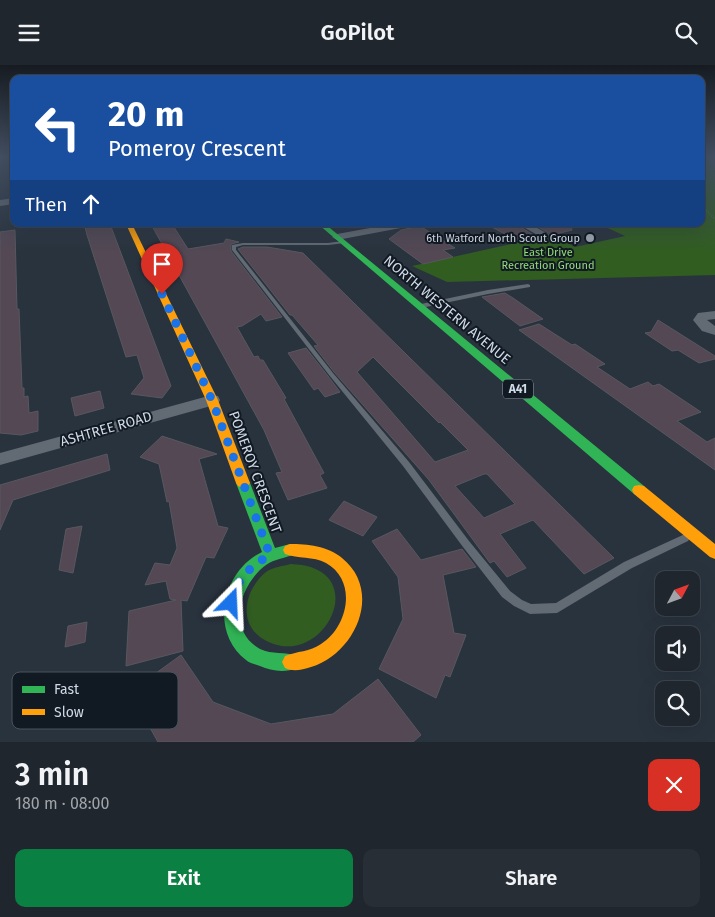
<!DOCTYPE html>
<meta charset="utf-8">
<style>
:root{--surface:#1f262e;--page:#272e36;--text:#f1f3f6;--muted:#a1a5aa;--line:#3c434a;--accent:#0b8043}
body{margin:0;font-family:"Fira Sans",sans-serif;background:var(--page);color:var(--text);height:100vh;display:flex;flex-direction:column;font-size:19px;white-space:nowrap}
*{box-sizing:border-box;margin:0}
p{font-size:16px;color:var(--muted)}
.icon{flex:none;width:28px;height:28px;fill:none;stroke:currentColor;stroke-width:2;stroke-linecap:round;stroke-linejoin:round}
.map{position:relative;height:677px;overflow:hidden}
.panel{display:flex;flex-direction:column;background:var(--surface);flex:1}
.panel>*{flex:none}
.guide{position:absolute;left:10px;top:10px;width:695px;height:152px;border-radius:10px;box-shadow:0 5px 20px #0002,0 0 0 1px var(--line);background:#1a4fa0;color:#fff;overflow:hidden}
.needle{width:32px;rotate:49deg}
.buttons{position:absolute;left:655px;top:506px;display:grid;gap:10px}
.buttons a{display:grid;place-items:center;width:45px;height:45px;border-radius:10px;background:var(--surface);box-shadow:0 5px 20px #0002,0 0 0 1px var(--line);font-size:25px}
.pin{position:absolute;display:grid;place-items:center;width:42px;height:42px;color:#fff;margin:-51px -21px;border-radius:50% 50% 50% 0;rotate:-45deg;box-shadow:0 0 5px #0007}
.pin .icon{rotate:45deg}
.me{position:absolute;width:55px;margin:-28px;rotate:21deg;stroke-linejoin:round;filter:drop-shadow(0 0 4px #0008)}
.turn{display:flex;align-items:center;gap:18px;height:105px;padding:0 15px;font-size:22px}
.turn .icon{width:65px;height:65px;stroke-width:2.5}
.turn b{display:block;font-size:35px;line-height:42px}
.then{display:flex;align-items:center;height:48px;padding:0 15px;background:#0003;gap:10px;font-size:19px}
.round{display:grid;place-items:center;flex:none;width:52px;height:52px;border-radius:10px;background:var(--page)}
.overview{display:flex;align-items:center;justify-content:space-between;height:85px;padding:0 15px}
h1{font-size:30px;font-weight:600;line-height:38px}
.primary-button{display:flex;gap:10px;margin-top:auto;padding:10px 15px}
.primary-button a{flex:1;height:58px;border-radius:10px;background:var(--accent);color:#fff;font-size:20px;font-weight:600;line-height:58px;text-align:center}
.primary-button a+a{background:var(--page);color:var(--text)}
header{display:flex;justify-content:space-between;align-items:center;height:65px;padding:0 15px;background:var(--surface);font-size:22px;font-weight:600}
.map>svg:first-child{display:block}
</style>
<header><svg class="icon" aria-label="menu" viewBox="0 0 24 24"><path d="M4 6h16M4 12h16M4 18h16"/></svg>GoPilot<svg class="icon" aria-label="search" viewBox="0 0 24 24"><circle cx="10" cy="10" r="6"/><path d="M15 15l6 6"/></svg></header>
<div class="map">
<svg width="715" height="677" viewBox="0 0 715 677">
<rect width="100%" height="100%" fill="#29333e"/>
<!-- green -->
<path fill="#315d21" d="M 701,92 L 715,92 L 715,210 L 447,217 L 412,201 L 552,170 L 575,182 L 625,171 L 599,159 L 701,159 Z
M 291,499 C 377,502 322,610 263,574 C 237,558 245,524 266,507 C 273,502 283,501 291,499 Z"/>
<!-- building -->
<path fill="#534854" stroke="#59575e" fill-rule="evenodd" d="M 92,159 L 110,159 L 171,321 L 162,333 L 131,329 L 144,313 L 137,290 L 126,292 L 87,170 L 85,162 L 93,161 Z
M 151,159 L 172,159 L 188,184 L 224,178 L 226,174 L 239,177 L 231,179 L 231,186 L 282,252 L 266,256 L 261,249 L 242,261 L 237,262 L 254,292 L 258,291 L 260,295 L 263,295 L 286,333 L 284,334 L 324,408 L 320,410 L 327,423 L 288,435 L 276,408 L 282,407 L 264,365 Z
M 486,159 L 516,159 L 538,173 L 520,177 Z
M 533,159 L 571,159 L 572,165 L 552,170 Z
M 420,161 L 455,183 L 443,185 L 453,192 L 423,199 L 389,174 L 401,165 Z
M 15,165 L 17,244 L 19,244 L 22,323 L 24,323 L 24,332 L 28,331 L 29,348 L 38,346 L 38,366 L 21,370 L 0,368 L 0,167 Z
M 243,182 L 267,182 L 303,188 L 614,493 L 584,509 L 533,455 L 500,469 L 526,503 L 507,512 L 494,496 L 490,498 L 429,415 L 334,307 L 314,281 L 318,280 L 292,250 L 290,250 L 238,184 ZM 373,292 L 439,358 L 440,357 L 468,385 L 435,397 L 357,307 ZM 484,409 L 487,409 L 515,439 L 484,453 L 455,421 Z
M 505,228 L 513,233 L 543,254 L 520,261 L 482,232 Z
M 658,255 L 715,291 L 715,294 L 699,298 L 678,285 L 672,286 L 645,268 L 651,267 Z
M 539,259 L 572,280 L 575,279 L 605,299 L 597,302 L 630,324 L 648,317 L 653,321 L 659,319 L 701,347 L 677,356 L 707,377 L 715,373 L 715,405 L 519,265 Z
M 306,283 L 328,311 L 340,327 L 325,332 L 318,323 L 314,325 L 288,288 Z
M 100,326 L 104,343 L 75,351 L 71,333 Z
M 162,371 L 217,389 L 199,394 L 218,461 L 228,463 L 214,493 L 206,492 L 187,536 L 181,535 L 183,586 L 126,601 L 129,546 L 176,535 L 170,534 L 166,516 L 145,520 L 155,498 L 170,500 L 177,483 L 169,436 L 167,437 L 159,399 L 140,392 Z
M 107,389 L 110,405 L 13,435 L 0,465 L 0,420 Z
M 344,436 L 377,452 L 363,471 L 329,455 Z
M 82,461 L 73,508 L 59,505 L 66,464 Z
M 397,464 L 421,495 L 462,484 L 476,502 L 443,510 L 454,568 L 466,570 L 450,612 L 445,610 L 436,633 L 379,604 L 403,554 L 398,512 L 372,476 Z
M 87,557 L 85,577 L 65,582 L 68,561 Z
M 181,590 L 213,637 L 271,659 L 333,649 L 378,614 L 421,670 L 413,677 L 158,677 L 130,627 Z"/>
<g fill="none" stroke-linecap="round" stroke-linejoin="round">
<!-- path -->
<path stroke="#626971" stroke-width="2" stroke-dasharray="0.5 2" stroke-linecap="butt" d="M 701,140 L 715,154"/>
<!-- lane -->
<path fill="#626a74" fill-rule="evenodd" d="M 343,176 L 345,176 L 345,178 L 328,180 L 243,180 L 236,182 L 236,185 L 333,308 L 409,397 L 469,476 L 510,526 L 522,535 L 531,539 L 556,538 L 624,497 L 685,469 L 688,470 L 690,473 L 688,476 L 632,503 L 557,548 L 530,549 L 514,541 L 502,532 L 463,482 L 403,401 L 329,310 L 232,185 L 232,180 L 243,178 L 328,178 Z
M 528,219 L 530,220 L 530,222 L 488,229 L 421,243 L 418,241 L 421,239 L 488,225 Z"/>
<!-- street -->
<path fill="#626a74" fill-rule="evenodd" d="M 14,133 L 14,139 L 0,141 L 0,135 Z
M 392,159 L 411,159 L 406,162 L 337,175 L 332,172 L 337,169 Z
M 518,159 L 530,159 L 550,170 L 549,172 L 541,172 Z
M 715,246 L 715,254 L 707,255 L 715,261 L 715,270 L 702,266 L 693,255 L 698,248 Z
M 212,330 L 218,331 L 220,335 L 218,339 L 0,400 L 0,388 Z"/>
<!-- fast -->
<path fill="#30b455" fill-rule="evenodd" d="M 318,159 L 325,159 L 644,421 L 646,425 L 644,429 L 639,430 L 634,429 Z
M 243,413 L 248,415 L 250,418 L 275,483 L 290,479 L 295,481 L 297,485 L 295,489 C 286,493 274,494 266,500 C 240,519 226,565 260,584 C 272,590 285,586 297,591 L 300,597 L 297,603 C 285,608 271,606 260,601 C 255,599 249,598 246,595 C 209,567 222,506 262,487 L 236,418 L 238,415 Z"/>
<!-- slow -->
<path fill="#ff9f0a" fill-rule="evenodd" d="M 126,159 L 132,159 L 218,335 L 250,418 L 248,421 L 243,423 L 238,421 L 236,418 L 206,335 Z
M 639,420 L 644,421 L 715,479 L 715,494 L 710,492 L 634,429 L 632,425 L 634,421 Z
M 290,479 C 307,479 328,481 342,493 C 383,526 356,588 311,602 C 302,605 293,607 285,603 L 282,597 L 285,591 C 297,586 310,587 321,579 C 348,562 358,516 326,498 C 313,491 298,494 285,489 L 283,485 L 285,481 Z"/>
</g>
<!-- sky -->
<linearGradient id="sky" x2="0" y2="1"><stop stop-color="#171c22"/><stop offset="0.49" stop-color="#435063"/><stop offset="1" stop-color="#435063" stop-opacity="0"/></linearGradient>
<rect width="715" height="187" fill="url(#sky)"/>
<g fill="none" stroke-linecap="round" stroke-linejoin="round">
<!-- route -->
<path stroke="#1a73e8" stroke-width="9" stroke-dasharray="0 16.2" d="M 162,229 L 212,335 L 270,490 C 250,501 235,516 231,538"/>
</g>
<!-- markers -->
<circle fill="#95a0ac" stroke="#111922" stroke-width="2" cx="590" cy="173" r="5"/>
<g text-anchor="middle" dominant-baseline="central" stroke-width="4" stroke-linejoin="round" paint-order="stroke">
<!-- far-poi labels -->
<g font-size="11" fill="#cfdae7" stroke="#111922" text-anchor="end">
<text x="580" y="173">6th Watford North Scout Group</text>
</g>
<!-- far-park labels -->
<g font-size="11" fill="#93db79" stroke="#111922">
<text x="548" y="187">East Drive<tspan x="548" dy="13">Recreation Ground</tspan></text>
</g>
<!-- shield labels -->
<rect fill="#111922" stroke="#96a0ac" stroke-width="1" x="503" y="314.5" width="30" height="19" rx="4"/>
<g font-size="12" font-weight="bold" fill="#cfdae7">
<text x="518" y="324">A41</text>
</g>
<!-- street labels -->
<g font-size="14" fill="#cfdae7" stroke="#111922">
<text transform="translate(447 245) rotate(40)">NORTH WESTERN AVENUE</text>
<text transform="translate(106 364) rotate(-16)">ASHTREE ROAD</text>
<text transform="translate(255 407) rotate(70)">POMEROY CRESCENT</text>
</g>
</g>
<!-- legend -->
<rect x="12" y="607" width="166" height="57" rx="8" fill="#111922" stroke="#4a535d" stroke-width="1"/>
<rect x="22" y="621" width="23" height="7" fill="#30b455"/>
<rect x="22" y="644" width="23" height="6" fill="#ff9f0a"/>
<g font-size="14" fill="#cfdae7">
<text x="54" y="629">Fast</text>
<text x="54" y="652">Slow</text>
</g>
</svg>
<div class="buttons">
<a><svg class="needle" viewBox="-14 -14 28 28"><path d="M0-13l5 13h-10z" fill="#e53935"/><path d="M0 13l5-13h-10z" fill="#a1a5aa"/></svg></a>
<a><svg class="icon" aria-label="sound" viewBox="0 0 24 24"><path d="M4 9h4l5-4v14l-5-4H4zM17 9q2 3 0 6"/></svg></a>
<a><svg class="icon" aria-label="search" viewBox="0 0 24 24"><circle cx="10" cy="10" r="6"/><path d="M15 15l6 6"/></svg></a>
</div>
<div class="pin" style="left:162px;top:229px;background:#d93025"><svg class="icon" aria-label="arrive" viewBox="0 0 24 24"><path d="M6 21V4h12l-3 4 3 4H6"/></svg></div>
<svg class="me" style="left:231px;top:538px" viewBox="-20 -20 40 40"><path d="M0-17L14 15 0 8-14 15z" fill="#1a73e8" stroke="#fff" stroke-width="4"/></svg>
<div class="guide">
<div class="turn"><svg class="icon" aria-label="left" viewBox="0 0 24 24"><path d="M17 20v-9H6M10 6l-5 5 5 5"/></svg><div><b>20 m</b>Pomeroy Crescent</div></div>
<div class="then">Then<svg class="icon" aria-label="ahead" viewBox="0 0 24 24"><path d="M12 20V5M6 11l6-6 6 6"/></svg></div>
</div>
</div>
<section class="panel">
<div class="overview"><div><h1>3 min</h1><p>180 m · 08:00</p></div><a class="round" style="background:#d93025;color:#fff"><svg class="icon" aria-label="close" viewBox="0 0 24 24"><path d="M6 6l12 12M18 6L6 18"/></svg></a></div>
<div class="primary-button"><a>Exit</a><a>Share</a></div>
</section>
